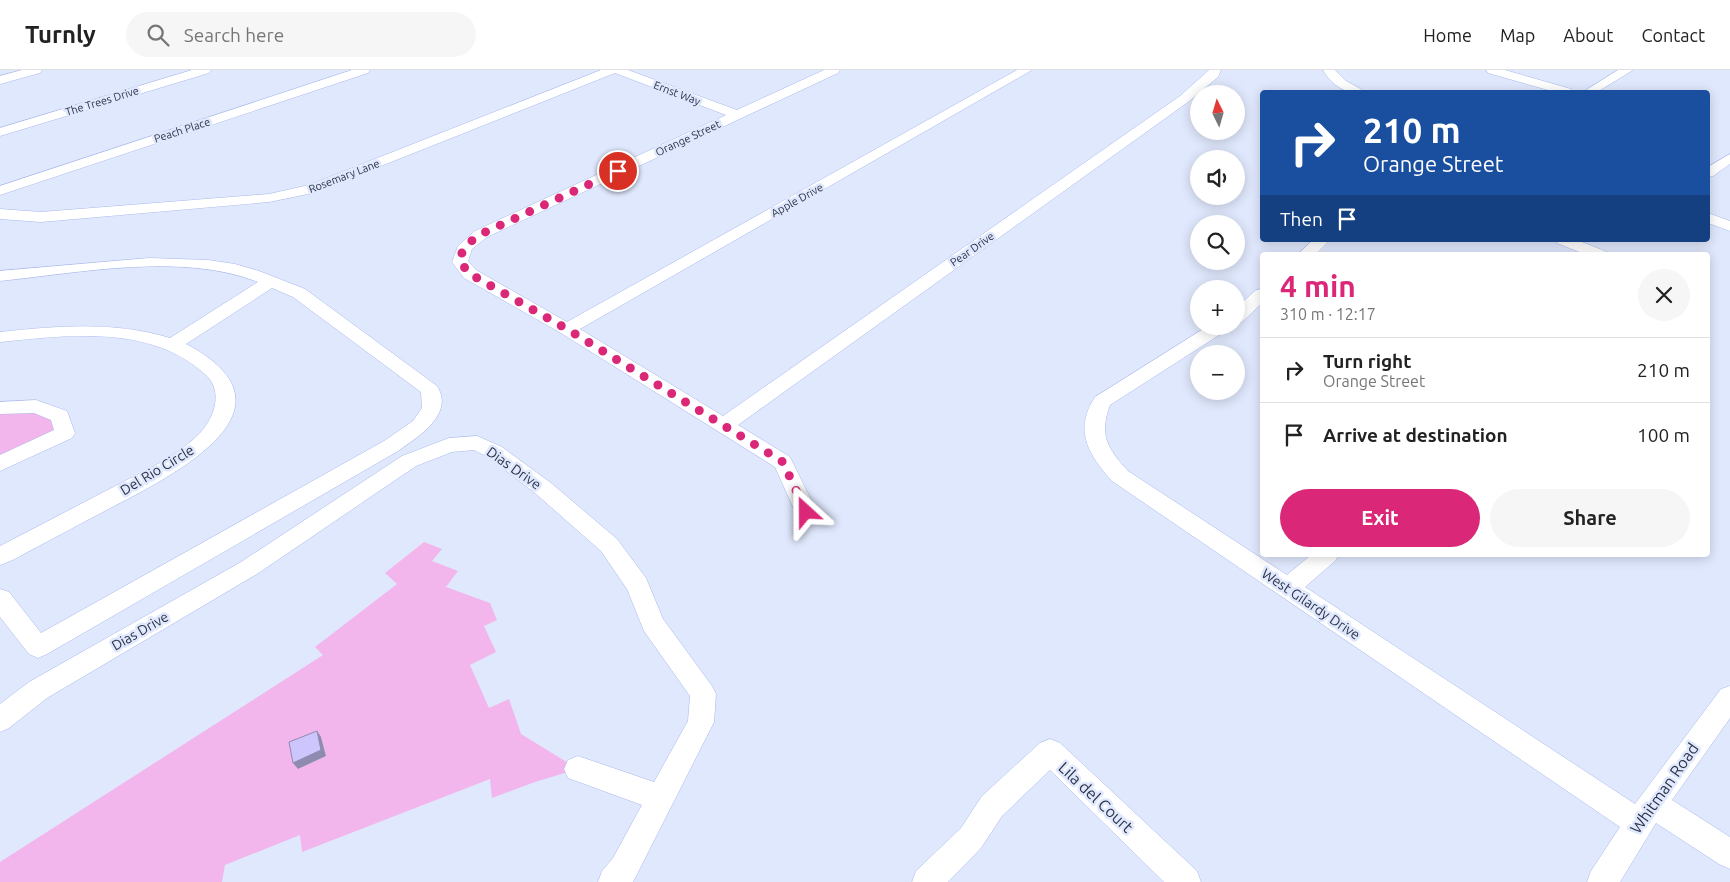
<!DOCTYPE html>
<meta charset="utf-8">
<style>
:root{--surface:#fff;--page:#f6f6f6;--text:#222;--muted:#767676;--line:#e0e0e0;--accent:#db2777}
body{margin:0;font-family:Ubuntu,sans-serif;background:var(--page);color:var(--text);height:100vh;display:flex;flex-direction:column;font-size:19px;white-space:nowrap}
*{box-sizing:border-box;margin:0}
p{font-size:16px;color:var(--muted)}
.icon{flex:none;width:28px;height:28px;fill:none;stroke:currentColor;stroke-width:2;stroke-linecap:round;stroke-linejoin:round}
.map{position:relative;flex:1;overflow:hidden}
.drawer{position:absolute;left:1260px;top:182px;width:450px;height:305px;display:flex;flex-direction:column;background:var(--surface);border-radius:5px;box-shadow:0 2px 12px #0003}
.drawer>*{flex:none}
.hud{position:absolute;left:1260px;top:20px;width:450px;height:152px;border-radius:5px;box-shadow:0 2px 12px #0003;background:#1a4fa0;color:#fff;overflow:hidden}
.needle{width:32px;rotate:355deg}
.buttons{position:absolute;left:1190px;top:15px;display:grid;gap:10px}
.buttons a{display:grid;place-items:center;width:55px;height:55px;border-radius:50%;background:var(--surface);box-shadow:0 2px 12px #0003;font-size:25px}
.pin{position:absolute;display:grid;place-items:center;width:42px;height:42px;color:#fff;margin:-21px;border:2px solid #fff;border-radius:50%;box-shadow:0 1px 5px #0007}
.me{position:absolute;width:55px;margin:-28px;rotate:336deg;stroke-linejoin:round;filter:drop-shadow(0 0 4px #0008)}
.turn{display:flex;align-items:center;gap:18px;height:105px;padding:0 20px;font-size:22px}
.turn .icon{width:65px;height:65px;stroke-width:2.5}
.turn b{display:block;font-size:35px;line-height:42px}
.then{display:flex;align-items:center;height:48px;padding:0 20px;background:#0003;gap:10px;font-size:19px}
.round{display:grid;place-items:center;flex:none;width:52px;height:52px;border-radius:26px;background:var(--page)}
.head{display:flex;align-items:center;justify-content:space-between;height:85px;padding:0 20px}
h1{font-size:30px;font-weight:600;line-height:38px;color:var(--accent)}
.primary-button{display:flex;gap:10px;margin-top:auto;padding:10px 20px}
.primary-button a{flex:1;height:58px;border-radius:30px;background:var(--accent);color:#fff;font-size:20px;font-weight:600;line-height:58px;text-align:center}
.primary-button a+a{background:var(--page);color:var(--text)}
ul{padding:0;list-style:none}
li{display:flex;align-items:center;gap:15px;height:65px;padding:0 20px;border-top:1px solid var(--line)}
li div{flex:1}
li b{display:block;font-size:19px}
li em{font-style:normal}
header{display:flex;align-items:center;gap:30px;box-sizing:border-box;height:70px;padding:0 25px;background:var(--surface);border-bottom:1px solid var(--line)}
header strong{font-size:24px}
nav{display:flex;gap:28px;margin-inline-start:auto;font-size:18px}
.search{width:350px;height:45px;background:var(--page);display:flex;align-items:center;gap:12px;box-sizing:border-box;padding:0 18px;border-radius:28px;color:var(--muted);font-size:19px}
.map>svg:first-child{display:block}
</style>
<header>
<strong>Turnly</strong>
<div class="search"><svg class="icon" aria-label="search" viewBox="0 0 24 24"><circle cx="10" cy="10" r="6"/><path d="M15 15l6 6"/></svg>Search here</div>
<nav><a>Home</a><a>Map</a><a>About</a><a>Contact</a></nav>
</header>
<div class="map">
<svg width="1730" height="812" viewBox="0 0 1730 812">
<rect width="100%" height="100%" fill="#e0e8fd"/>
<!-- green -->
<path fill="#f3b6ec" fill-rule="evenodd" d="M 0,338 L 60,346 L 65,363 L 0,394 Z
M 424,472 L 442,479 L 432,491 L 458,501 L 446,517 L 490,533 L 497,550 L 484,556 L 496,582 L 470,595 L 489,638 L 509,629 L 521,664 L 578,699 L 535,712 L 492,728 L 490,709 L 302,782 L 300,765 L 225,795 L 222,812 L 0,812 L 0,792 L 323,585 L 315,577 L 397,514 L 385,503 ZM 321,667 L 326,686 L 298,699 Z"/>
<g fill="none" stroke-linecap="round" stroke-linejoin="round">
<defs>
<path id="minor" d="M 22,0 L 42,0 L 40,3 L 0,14 L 0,6 Z
M 192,0 L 211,0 L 209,3 L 0,66 L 0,58 Z
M 352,0 L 370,0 L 368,3 L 0,125 L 0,116 Z
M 601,0 L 628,0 L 737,40 L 824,0 L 840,0 L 838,3 L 487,167 L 472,179 L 468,191 L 476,200 L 567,252 L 1017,0 L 1032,0 L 580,259 L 723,346 L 1180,26 L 1209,0 L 1221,0 L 1218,7 L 1188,32 L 738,355 L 790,387 L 817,442 L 814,448 L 806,450 L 798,448 L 775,397 L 561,263 L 464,208 L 452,192 L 458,176 L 475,161 L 726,45 L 615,3 L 313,123 L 269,132 L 41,152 L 0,149 L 0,139 L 41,142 L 269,124 L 309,115 Z
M 1323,0 L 1335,0 L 1346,11 L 1366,22 C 1347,25 1333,17 1323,0 Z
M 1486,0 L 1505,0 L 1571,19 L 1573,22 L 1555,22 L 1488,3 Z
M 1618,0 L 1633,0 L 1597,22 L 1583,22 Z
M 1730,84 L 1730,94 L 1713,106 L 1708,107 L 1708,97 Z
M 1708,143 L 1730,151 L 1730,161 L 1708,153 Z
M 1313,170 L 1330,170 L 1315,185 L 1297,185 Z
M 1555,170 L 1577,170 L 1607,182 L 1609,185 L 1587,185 L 1557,173 Z
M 149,188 L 208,190 L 235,194 L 259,201 L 305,219 L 437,316 C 455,344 418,367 398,381 L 47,584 L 38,588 L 29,584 L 0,547 L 0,519 L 9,522 L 41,563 L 384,371 L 413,351 L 422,338 L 421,322 L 293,227 L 272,218 L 186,274 C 313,341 163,410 101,443 C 80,454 59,465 37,477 C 25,483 13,491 0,495 L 0,476 C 42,454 83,433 125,411 C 151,398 180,384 201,362 C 215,346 223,321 206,305 C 151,254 69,265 0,272 L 0,262 C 57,256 114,251 170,268 L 258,212 C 181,182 80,203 0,211 L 0,201 Z
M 1262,219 L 1262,233 L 1242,252 L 1236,253 L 1236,238 L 1256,220 Z
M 1208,256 L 1230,256 L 1227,260 L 1110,335 C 1099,365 1107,378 1128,401 L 1287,505 L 1311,485 L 1339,485 L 1335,491 L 1305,517 L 1635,734 L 1721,619 L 1730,616 L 1730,648 L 1672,730 L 1730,767 L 1730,799 L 1719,794 L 1656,753 L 1620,812 L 1587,812 L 1591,801 L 1620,757 L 1112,411 C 1089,385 1073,361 1095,327 Z
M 36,330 L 67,341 L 75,363 L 72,368 L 0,401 L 0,385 L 54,360 L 51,350 L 34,343 L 0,344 L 0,332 Z
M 477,366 L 502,377 L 551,413 L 617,469 L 646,508 L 663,549 L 712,616 L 716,624 L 714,652 L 633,812 L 598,812 L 602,801 L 613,788 L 642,735 L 568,708 L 564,699 L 568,690 L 578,686 L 654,712 L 688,651 L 690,626 L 644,561 L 627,519 L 601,481 L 535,423 L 488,387 L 474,380 L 452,382 L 416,396 L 257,504 L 47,628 L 9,658 L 0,662 L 0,634 L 29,612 L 241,492 L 402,386 L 449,368 Z
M 1050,669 L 1060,673 L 1197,801 L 1201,812 L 1164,812 L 1050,700 L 1002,746 L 981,778 L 948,812 L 912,812 L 916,801 L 961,758 L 982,726 L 1040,673 Z"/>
</defs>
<!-- minor casing -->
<use href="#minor" stroke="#a8b9ec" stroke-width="1"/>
<!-- minor -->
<use href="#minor" fill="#fff" fill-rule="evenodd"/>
</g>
<!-- shaded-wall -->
<path fill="#8f8bb0" d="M 317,661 L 321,667 L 326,686 L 298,699 L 293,693 Z"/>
<!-- building -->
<path fill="#ccc6fc" stroke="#8f8bb0" d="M 317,661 L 321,680 L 293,693 L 289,672 Z"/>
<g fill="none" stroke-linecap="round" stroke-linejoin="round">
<!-- route -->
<path stroke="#db2777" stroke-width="9" stroke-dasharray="0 16.2" d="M 618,101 L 481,164 C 470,172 461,177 460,192 L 470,204 L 567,259 L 783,392 L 806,442"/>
</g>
<g text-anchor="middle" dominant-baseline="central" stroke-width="5" stroke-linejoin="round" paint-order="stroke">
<!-- far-street labels -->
<g font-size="11" fill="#2c3348" stroke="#e0e8fd">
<text transform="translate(677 23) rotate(21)">Ernst Way</text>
<text transform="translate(102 31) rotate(-17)">The Trees Drive</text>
<text transform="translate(182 60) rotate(-18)">Peach Place</text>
<text transform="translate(688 68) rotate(-25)">Orange Street</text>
<text transform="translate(344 106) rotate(-21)">Rosemary Lane</text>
<text transform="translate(797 130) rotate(-29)">Apple Drive</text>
<text transform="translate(972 179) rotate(-35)">Pear Drive</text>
</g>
<!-- street labels -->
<g font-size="14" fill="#2c3348" stroke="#e0e8fd">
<text transform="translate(514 398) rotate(35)">Dias Drive</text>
<text transform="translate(157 400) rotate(-31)">Del Rio Circle</text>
<text transform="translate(1311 534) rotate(34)">West Gilardy Drive</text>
<text transform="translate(140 561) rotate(-30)">Dias Drive</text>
</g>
<!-- near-street labels -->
<g font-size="16" fill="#2c3348" stroke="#e0e8fd">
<text transform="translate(1664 718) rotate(-55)">Whitman Road</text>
<text transform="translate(1096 727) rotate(43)">Lila del Court</text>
</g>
</g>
</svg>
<div class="buttons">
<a><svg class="needle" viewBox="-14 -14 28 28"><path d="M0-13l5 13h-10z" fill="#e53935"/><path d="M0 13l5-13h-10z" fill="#767676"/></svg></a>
<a><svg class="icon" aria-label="sound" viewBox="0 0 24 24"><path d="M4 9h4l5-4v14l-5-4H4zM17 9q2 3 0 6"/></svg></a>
<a><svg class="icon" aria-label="search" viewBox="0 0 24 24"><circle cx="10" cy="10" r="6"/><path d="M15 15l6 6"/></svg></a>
<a>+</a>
<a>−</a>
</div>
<div class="pin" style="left:618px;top:101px;background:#d93025"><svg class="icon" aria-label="arrive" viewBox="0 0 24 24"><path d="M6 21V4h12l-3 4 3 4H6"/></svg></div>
<svg class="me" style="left:806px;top:442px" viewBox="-20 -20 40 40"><path d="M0-17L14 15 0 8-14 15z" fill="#db2777" stroke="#fff" stroke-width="4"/></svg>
<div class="hud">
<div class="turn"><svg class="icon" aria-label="right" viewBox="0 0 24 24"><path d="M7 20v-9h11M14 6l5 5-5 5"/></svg><div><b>210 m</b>Orange Street</div></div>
<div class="then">Then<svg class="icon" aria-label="arrive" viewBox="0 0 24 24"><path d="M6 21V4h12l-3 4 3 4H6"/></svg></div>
</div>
<section class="drawer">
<div class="head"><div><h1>4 min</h1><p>310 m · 12:17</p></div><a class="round"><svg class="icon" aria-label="close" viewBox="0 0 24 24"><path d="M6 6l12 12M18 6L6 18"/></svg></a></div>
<ul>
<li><svg class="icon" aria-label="right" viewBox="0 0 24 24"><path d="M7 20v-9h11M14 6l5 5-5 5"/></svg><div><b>Turn right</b><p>Orange Street</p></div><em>210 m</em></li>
<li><svg class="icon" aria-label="arrive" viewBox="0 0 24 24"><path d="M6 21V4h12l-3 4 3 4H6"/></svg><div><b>Arrive at destination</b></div><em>100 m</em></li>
</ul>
<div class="primary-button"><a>Exit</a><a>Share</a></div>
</section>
</div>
